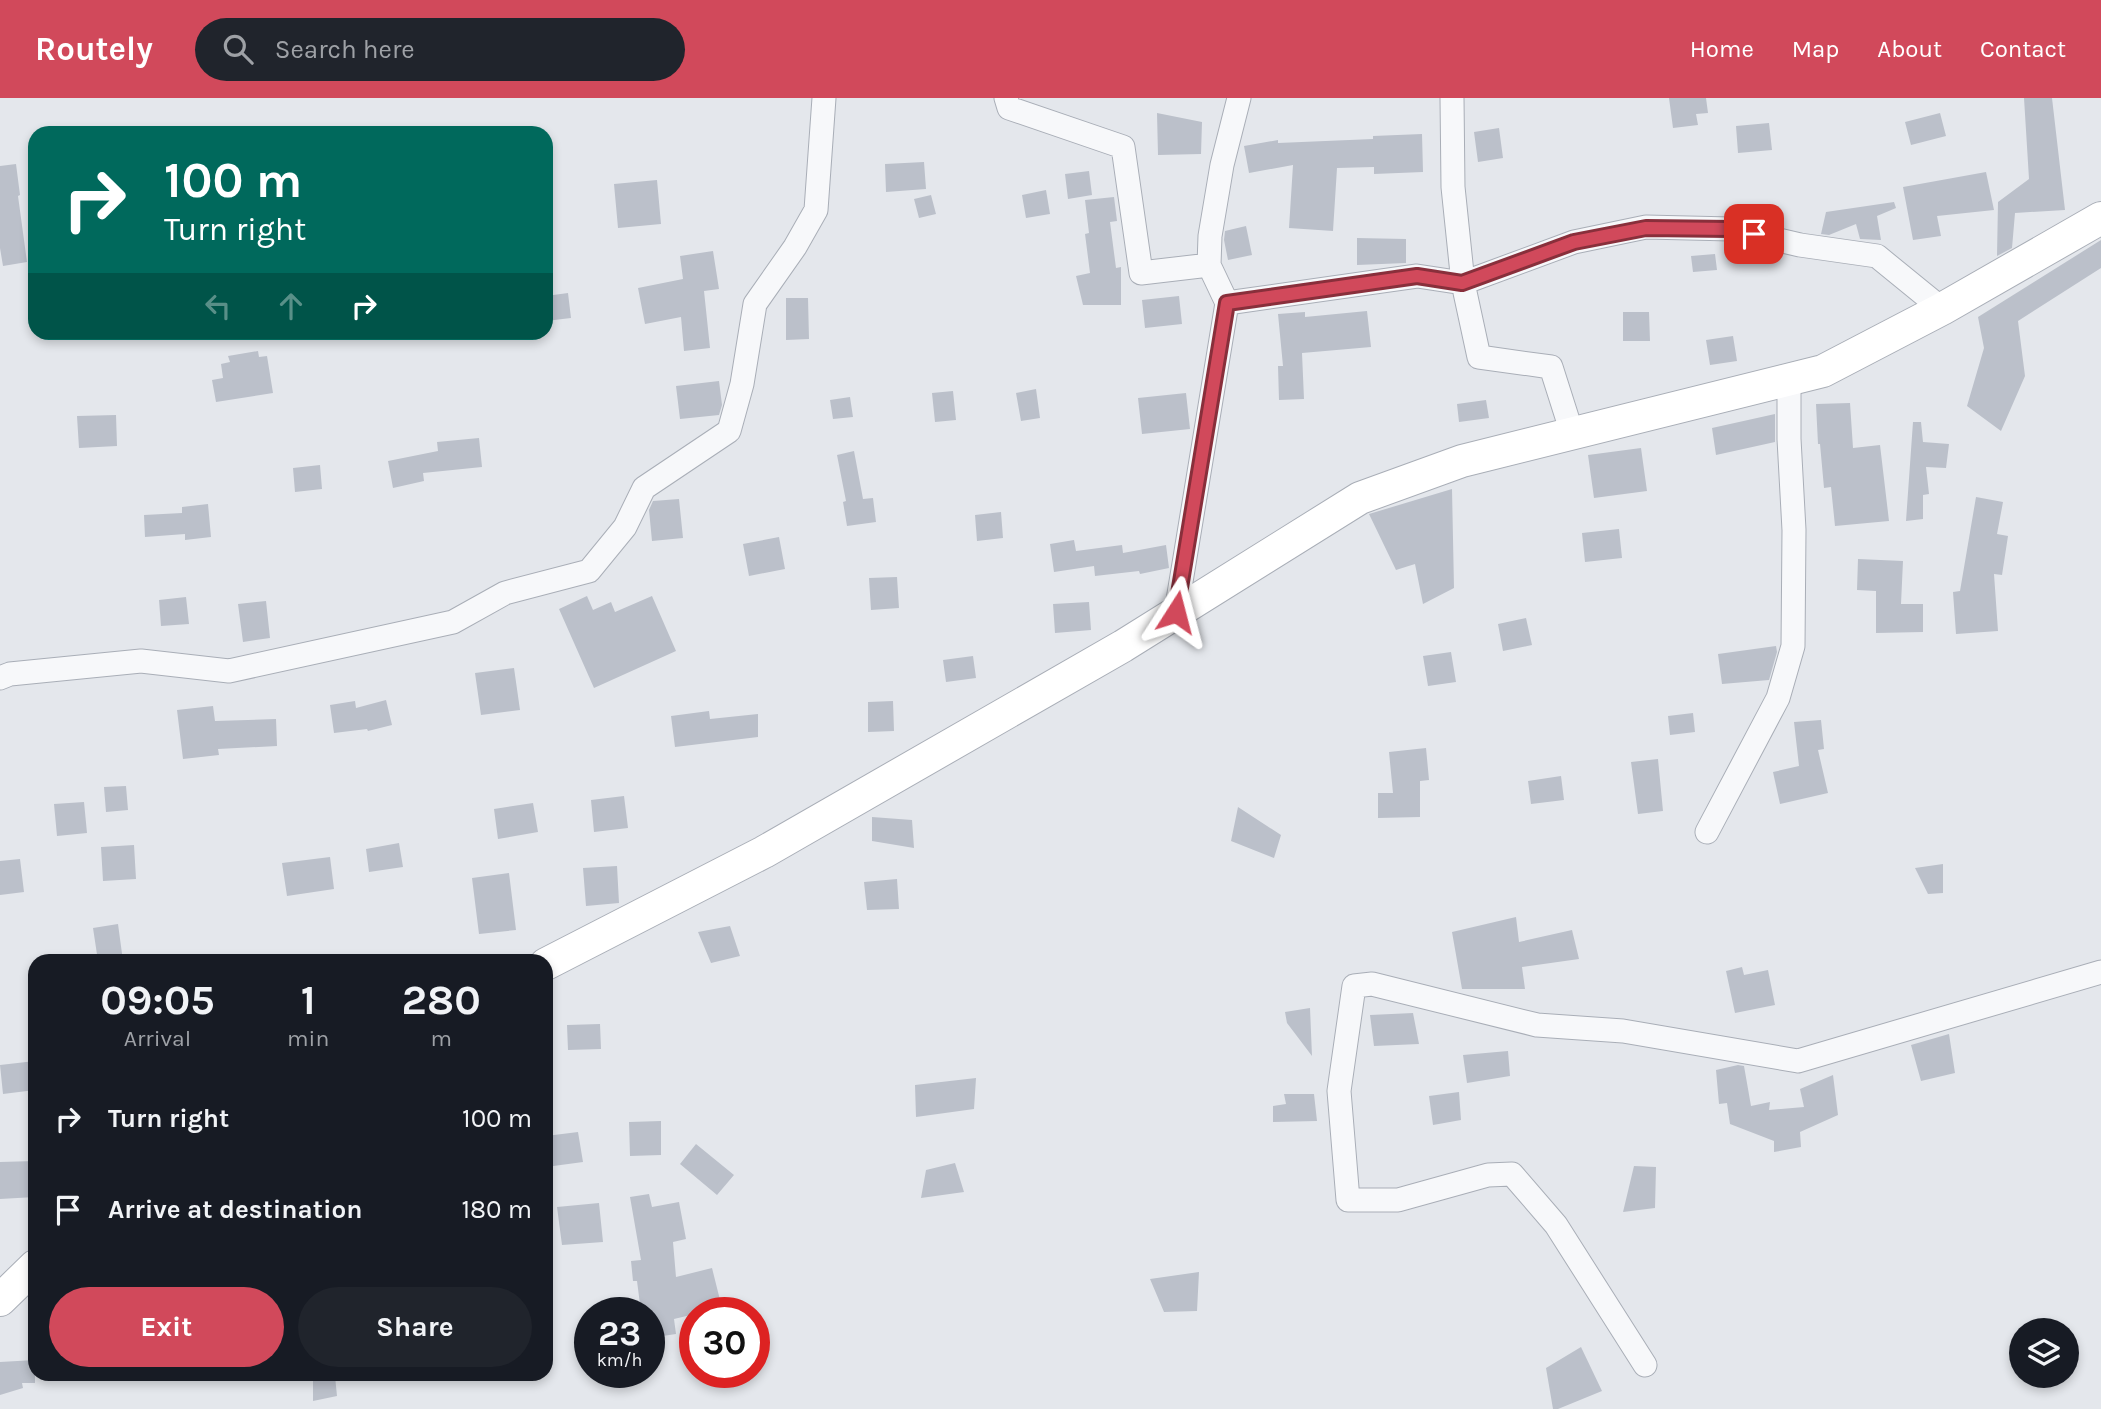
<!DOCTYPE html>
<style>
:root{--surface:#171b24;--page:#20242c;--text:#f1f3f6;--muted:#9ea1a6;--accent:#d1495b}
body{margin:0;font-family:Karla,sans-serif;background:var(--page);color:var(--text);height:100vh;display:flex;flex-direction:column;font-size:26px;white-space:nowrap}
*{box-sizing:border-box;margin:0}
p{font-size:23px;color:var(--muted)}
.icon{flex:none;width:38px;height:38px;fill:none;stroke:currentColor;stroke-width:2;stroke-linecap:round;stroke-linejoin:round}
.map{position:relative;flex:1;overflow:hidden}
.details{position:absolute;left:28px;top:856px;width:525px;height:427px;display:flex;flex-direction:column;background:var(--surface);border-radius:21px;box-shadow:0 4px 10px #0003}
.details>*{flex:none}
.top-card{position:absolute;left:28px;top:28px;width:525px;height:214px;border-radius:21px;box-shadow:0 4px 10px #0003;background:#00695c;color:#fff;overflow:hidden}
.controls{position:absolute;left:2009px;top:1220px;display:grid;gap:14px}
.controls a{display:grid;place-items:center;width:70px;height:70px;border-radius:50%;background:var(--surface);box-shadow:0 4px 10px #0003;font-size:35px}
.speed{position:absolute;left:574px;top:1199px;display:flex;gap:14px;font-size:35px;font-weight:700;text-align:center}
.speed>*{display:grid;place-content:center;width:91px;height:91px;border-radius:50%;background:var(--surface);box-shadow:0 4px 10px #0003;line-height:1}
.speed small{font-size:18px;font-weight:400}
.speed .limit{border:10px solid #d22;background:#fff;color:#111}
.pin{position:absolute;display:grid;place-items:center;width:60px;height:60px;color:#fff;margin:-30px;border-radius:14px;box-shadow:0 4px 10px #0006}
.me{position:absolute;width:77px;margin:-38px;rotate:9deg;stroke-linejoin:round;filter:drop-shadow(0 0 5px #0008)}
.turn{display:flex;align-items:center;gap:24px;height:147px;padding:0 21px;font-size:32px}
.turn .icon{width:91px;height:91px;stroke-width:2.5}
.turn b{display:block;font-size:49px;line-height:60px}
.lanes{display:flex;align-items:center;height:66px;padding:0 21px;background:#0003;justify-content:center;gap:35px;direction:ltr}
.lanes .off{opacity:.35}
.eta{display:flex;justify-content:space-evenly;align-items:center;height:119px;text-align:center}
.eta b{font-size:42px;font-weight:700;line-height:49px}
.primary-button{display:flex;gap:14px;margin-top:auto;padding:14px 21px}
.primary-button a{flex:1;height:80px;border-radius:42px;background:var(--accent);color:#fff;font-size:28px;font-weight:700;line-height:80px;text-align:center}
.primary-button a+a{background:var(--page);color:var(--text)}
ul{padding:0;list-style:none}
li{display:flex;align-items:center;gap:21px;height:91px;padding:0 21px}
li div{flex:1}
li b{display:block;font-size:26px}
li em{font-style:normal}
header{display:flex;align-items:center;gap:42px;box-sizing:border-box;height:98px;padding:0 35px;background:var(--accent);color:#fff}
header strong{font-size:33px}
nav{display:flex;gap:38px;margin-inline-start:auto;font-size:24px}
.search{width:490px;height:63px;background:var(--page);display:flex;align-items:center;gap:18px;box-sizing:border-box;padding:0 24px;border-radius:38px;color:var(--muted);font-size:26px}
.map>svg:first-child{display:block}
</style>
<header>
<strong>Routely</strong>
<div class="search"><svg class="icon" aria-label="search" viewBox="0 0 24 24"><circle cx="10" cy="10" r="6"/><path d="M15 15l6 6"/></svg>Search here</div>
<nav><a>Home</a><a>Map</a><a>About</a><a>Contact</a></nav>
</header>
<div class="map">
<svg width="2101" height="1311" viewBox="0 0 2101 1311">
<rect width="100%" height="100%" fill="#e4e7ec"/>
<!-- building -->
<path fill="#bbc0ca" d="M 1669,0 L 1706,0 L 1708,15 L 1696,16 L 1698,27 L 1673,30 Z
M 2024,0 L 2052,0 L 2065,112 L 2015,115 L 2012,150 L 1997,158 L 1998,104 L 2029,81 Z
M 1157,15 L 1202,24 L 1201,56 L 1158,57 Z
M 1940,15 L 1946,38 L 1911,47 L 1905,24 Z
M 1769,25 L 1772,52 L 1738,55 L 1736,28 Z
M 1499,30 L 1503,60 L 1478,64 L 1474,34 Z
M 1422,36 L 1423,74 L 1374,76 L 1374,69 L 1337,70 L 1333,133 L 1289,130 L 1293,67 L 1249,75 L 1244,48 L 1278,42 L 1278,45 L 1373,41 L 1373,38 Z
M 924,64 L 926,91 L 886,94 L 885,66 Z
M 16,66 L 20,97 L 18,98 L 27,164 L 3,168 L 0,150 L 0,68 Z
M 1089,73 L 1092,97 L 1068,101 L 1065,76 Z
M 1986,74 L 1994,112 L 1937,118 L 1941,138 L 1913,142 L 1903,89 Z
M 657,82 L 661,126 L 618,130 L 614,86 Z
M 1046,92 L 1050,116 L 1026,120 L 1022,97 Z
M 931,97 L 936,116 L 919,120 L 914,101 Z
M 1114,99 L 1117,123 L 1110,124 L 1116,170 L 1121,169 L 1121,207 L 1083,207 L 1076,178 L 1090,175 L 1085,136 L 1089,135 L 1085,102 Z
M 1894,104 L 1896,110 L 1877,118 L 1881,142 L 1860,141 L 1856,126 L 1829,137 L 1821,136 L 1826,114 Z
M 1246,128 L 1252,157 L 1228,162 L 1224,142 L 1225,133 Z
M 1357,140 L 1406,141 L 1406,165 L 1357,167 Z
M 2101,142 L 2101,170 L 2018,223 L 2025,278 L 2001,333 L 1967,308 L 1984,250 L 1978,219 Z
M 713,153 L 719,191 L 704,193 L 710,250 L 684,253 L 681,219 L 645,226 L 638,190 L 683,181 L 680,158 Z
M 1715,156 L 1717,172 L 1693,174 L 1691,158 Z
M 568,195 L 571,220 L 546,223 L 546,198 Z
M 1179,198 L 1182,226 L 1145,230 L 1142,202 Z
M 786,200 L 808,200 L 809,241 L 786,242 Z
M 1367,213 L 1371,249 L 1302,255 L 1304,301 L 1279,302 L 1278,268 L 1283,268 L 1278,216 L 1305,214 L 1305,219 Z
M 1623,214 L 1649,214 L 1650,243 L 1623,243 Z
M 1733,238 L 1737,263 L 1710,267 L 1706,242 Z
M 258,253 L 259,259 L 267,258 L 273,295 L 216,304 L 212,282 L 223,280 L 221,266 L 230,264 L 228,258 Z
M 719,283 L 722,307 L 719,317 L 680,321 L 676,288 Z
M 1036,291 L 1040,320 L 1021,323 L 1016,295 Z
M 953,293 L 956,322 L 935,324 L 932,295 Z
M 1186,295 L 1190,331 L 1142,336 L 1138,300 Z
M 850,299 L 853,319 L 833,321 L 830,302 Z
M 1486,302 L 1489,320 L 1459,324 L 1457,306 Z
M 1850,305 L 1853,350 L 1880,347 L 1889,423 L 1835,428 L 1831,389 L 1824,390 L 1820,346 L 1818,346 L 1816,306 Z
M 1775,316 L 1775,344 L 1716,357 L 1712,330 Z
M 116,317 L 117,348 L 79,350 L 77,318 Z
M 1913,324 L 1921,324 L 1923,344 L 1949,346 L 1946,370 L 1926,369 L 1929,396 L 1923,397 L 1923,421 L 1906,423 Z
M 479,340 L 482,369 L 423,375 L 424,383 L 393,390 L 388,363 L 438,353 L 437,344 Z
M 1641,350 L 1647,393 L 1594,400 L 1588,357 Z
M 854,353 L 863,401 L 873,400 L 876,424 L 847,428 L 843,404 L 846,403 L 837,357 Z
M 320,367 L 322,391 L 295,394 L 293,370 Z
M 1452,391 L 1454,490 L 1423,506 L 1415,466 L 1396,472 L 1369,416 Z
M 1976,399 L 2003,404 L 1997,436 L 2008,438 L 2002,477 L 1994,476 L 1998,533 L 1956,536 L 1953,494 L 1960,493 Z
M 679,401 L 683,440 L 652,443 L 649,412 L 653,403 Z
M 208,406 L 211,439 L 185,442 L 185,436 L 145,439 L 144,417 L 182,415 L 182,409 Z
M 1001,414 L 1003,440 L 977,443 L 975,417 Z
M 1619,431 L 1622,460 L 1585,464 L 1582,435 Z
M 779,439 L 785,471 L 749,478 L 743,446 Z
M 1074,442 L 1076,453 L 1122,447 L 1123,455 L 1166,447 L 1169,470 L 1140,476 L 1139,473 L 1095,478 L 1094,468 L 1054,474 L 1050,446 Z
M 1858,461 L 1903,463 L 1901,506 L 1923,506 L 1923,534 L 1876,535 L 1876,493 L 1857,492 Z
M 897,479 L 899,510 L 871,512 L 869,480 Z
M 587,498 L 593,512 L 611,504 L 615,514 L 652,498 L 676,553 L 594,590 L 559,511 Z
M 186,499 L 189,526 L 161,528 L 159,502 Z
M 266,503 L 270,540 L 243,544 L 238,506 Z
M 1089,504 L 1091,532 L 1055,535 L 1053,506 Z
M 1526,520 L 1532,547 L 1503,553 L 1498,526 Z
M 1776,548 L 1777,554 L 1769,582 L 1722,586 L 1718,556 Z
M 1451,554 L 1456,584 L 1428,588 L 1423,558 Z
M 973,558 L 976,580 L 946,584 L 943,562 Z
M 514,570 L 520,612 L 481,617 L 475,575 Z
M 386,602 L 392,627 L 368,633 L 367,631 L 334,635 L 330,607 L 355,603 L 356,610 Z
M 893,603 L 894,633 L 868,634 L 868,604 Z
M 213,608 L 215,623 L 276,621 L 277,648 L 218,651 L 219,657 L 183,661 L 177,612 Z
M 709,613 L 710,621 L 758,616 L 758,639 L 675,649 L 671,618 Z
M 1693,615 L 1695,634 L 1670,637 L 1668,618 Z
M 1821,622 L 1824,651 L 1818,652 L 1828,695 L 1780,706 L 1773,674 L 1799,668 L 1794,624 Z
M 1426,650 L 1429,682 L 1420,683 L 1420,719 L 1378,720 L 1378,695 L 1393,695 L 1389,654 Z
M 1658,661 L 1663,713 L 1638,716 L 1631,664 Z
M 1561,678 L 1564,702 L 1531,706 L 1528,683 Z
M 126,688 L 128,712 L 106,714 L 104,689 Z
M 624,698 L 628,730 L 594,734 L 591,702 Z
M 84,704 L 87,735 L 57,738 L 54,706 Z
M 533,705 L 538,734 L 498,741 L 494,711 Z
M 1238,709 L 1281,737 L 1274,760 L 1231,743 Z
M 872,719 L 912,722 L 914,750 L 872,743 Z
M 399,745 L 403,769 L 369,774 L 366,751 Z
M 134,747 L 136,781 L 103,783 L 101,749 Z
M 330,759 L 334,791 L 287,798 L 282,765 Z
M 20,761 L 24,794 L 0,797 L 0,763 Z
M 1943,766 L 1943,795 L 1928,796 L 1915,770 Z
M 617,768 L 619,805 L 586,808 L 583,770 Z
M 509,775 L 516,832 L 479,836 L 472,780 Z
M 897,781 L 899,811 L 867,812 L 864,784 Z
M 1516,819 L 1519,844 L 1572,832 L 1579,861 L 1522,869 L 1525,891 L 1462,891 L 1452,834 Z
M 118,826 L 123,863 L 98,863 L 93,830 Z
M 730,828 L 740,858 L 711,865 L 698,834 Z
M 1742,869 L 1744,877 L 1768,872 L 1775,907 L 1735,915 L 1726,873 Z
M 1310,910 L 1312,958 L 1287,925 L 1285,914 Z
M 1413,915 L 1419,946 L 1374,948 L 1370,917 Z
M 600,926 L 601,951 L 568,952 L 567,927 Z
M 1949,936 L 1955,975 L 1921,983 L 1911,947 Z
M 1508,953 L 1510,978 L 1467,985 L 1463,957 Z
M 35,963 L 35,992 L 3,996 L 0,967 Z
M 1738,967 L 1744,968 L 1751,1008 L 1770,1004 L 1769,1012 L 1804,1009 L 1800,991 L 1833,977 L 1838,1017 L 1800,1034 L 1801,1049 L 1774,1054 L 1774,1043 L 1730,1026 L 1727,1005 L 1719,1006 L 1716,972 Z
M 976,980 L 974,1011 L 916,1019 L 915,987 Z
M 1459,994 L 1461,1022 L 1433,1027 L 1429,998 Z
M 1284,996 L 1314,996 L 1317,1023 L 1273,1024 L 1273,1008 L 1286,1006 Z
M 661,1023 L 661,1057 L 630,1058 L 629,1024 Z
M 578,1034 L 583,1064 L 546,1069 L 546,1038 Z
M 696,1046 L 734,1077 L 717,1097 L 680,1066 Z
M 35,1063 L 35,1099 L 0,1101 L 0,1064 Z
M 955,1065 L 964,1094 L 921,1100 L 926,1072 Z
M 1634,1068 L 1656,1069 L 1655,1110 L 1623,1114 Z
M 649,1096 L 652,1109 L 679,1104 L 686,1141 L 673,1144 L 676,1179 L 712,1170 L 722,1210 L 695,1214 L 695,1216 L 674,1221 L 676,1236 L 649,1240 L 649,1214 L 641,1214 L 637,1183 L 633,1183 L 631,1163 L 641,1162 L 630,1099 Z
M 599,1105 L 603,1144 L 562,1147 L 557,1109 Z
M 1199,1174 L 1197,1213 L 1164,1214 L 1150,1181 Z
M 1581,1249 L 1602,1293 L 1558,1311 L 1553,1311 L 1546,1270 Z
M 35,1262 L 35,1285 L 22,1285 L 23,1290 L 0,1297 L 0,1264 Z
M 335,1278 L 337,1298 L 313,1303 L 313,1282 Z"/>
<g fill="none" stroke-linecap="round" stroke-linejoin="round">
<defs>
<path id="street" d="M 1006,0 L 1009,10 L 1123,49 L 1141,175 L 1209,167
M 1452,0 L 1453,89 L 1463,185 L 1479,259 L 1551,269 L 1572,335
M 1227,205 L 1417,178 L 1463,185 L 1574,144 L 1646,129 L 1731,131 L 1800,147 L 1877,158 L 1942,211
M 1176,514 L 1227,205 L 1209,167 L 1210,138 L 1222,67 L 1239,0
M 0,580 L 10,576 L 141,563 L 229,573 L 453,524 L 505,495 L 589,473 L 625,429 L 644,390 L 729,333 L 742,286 L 755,206 L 795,149 L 816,112 L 824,0
M 1707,734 L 1778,600 L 1793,548 L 1794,432 L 1789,341 L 1789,281
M 1645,1267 L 1556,1127 L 1512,1076 L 1488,1077 L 1398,1102 L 1348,1102 L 1339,993 L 1354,888 L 1372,886 L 1537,927 L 1623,933 L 1798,963 L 2101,874"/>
<path id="secondary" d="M 546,866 L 764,754 L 1123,548 L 1360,400 L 1462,363 L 1823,273 L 1942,211 L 2101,120
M 0,1202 L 35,1168"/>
</defs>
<!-- street casing -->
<use href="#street" stroke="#a9aeb7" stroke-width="25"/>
<!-- secondary casing -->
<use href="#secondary" stroke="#a9aeb7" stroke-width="34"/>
<!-- street -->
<use href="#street" stroke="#f7f8fa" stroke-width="23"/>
<!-- secondary -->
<use href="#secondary" stroke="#fff" stroke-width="32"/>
</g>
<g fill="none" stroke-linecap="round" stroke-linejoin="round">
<defs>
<path id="route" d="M 1176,514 L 1227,205 L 1417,178 L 1462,185 L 1574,144 L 1646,130 L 1731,131 L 1754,136"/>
</defs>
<!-- route casing -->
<use href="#route" stroke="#882f3b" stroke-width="18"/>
<!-- route -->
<use href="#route" stroke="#d1495b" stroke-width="12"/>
</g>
</svg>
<div class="controls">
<a><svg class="icon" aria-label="layers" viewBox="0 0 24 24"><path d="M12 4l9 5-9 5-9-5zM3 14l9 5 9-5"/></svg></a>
</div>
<div class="speed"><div>23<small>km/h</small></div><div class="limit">30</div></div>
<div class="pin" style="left:1754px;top:136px;background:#d93025"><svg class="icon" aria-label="arrive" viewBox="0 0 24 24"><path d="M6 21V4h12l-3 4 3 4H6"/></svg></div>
<svg class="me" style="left:1176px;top:514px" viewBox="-20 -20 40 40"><path d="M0-17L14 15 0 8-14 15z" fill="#d1495b" stroke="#fff" stroke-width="4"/></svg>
<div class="top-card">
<div class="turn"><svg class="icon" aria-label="right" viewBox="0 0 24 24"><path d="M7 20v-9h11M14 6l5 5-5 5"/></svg><div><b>100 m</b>Turn right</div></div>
<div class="lanes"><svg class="icon off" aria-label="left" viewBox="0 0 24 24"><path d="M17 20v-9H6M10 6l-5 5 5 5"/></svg><svg class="icon off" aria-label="ahead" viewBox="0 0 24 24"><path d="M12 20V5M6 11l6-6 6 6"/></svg><svg class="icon" aria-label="right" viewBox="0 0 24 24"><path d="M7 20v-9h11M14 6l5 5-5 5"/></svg></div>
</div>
<section class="details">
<div class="eta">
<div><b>09:05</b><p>Arrival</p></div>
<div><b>1</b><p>min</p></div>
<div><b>280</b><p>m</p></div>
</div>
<ul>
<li><svg class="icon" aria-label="right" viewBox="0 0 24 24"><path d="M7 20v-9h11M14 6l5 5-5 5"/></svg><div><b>Turn right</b></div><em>100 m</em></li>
<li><svg class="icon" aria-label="arrive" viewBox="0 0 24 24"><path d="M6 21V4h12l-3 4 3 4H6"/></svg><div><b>Arrive at destination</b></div><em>180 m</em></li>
</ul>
<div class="primary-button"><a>Exit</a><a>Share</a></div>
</section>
</div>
